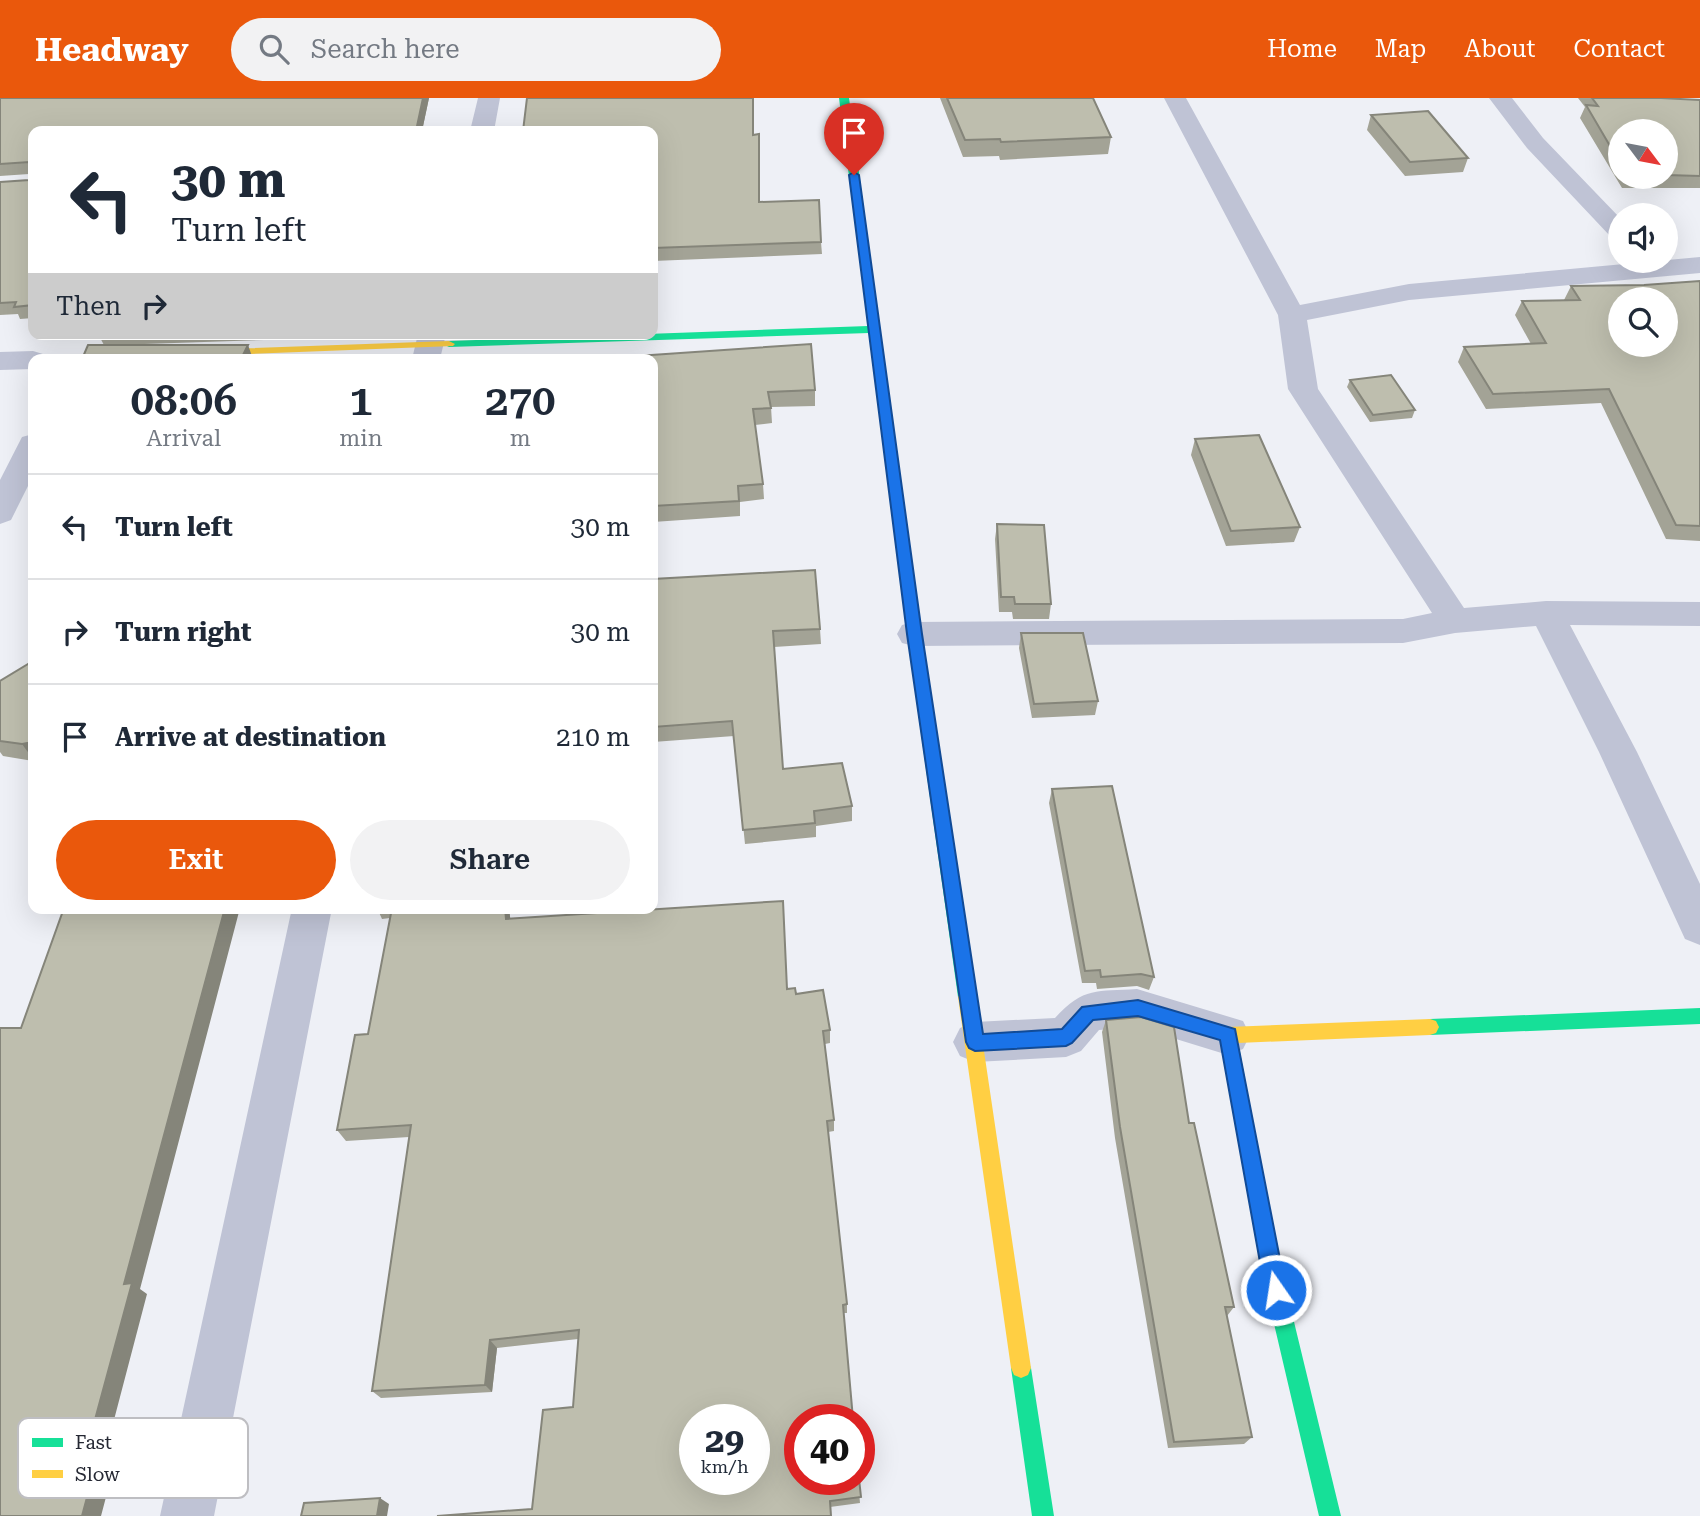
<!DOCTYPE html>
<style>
:root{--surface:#fff;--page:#f2f2f3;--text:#1f2937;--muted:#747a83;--line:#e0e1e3;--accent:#ea580c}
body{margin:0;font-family:"Roboto Serif",serif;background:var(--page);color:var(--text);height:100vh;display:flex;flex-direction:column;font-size:26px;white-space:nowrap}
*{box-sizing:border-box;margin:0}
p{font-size:23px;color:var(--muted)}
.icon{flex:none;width:38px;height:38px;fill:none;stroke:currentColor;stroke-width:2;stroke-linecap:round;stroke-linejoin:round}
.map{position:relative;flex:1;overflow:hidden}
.panel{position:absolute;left:28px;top:256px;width:630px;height:560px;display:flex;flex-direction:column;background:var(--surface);border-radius:14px;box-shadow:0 7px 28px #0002}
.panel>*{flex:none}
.banner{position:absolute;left:28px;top:28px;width:630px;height:214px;border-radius:14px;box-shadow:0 7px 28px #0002;background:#fff;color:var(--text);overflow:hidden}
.needle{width:46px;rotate:122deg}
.fabs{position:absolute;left:1608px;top:21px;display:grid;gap:14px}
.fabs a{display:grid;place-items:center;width:70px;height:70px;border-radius:50%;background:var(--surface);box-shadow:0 7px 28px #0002;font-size:35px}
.speed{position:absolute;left:679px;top:1306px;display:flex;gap:14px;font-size:35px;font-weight:700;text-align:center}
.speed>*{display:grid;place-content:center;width:91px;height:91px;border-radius:50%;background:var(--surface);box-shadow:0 7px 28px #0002;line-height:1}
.speed small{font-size:18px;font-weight:400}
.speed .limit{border:10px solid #d22;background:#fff;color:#111}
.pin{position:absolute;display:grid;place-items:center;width:60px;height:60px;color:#fff;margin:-72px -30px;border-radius:50% 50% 50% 0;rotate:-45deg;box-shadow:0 0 7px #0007}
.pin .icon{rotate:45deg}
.me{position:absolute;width:77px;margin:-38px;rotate:347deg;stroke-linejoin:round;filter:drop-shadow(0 0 5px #0008)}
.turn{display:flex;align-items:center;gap:24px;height:147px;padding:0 28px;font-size:32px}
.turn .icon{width:91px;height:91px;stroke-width:2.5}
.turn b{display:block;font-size:49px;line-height:60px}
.then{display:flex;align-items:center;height:66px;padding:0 28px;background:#0003;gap:14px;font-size:26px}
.eta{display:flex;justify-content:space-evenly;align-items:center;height:119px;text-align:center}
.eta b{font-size:42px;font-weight:600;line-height:49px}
.button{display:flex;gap:14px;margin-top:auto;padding:14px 28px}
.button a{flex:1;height:80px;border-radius:42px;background:var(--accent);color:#fff;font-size:28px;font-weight:600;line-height:80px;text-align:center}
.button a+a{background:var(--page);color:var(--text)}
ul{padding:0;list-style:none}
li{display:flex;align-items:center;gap:21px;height:105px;padding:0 28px;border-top:2px solid var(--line)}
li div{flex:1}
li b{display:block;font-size:26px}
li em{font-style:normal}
header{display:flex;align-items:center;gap:42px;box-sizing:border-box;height:98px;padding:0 35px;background:var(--accent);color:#fff}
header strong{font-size:33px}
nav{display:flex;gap:38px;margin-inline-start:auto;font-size:24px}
.search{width:490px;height:63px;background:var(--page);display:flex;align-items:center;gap:18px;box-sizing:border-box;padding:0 24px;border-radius:38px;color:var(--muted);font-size:26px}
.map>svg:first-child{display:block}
</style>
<header>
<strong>Headway</strong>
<div class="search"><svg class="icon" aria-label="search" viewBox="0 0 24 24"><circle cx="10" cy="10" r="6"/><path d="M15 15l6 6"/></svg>Search here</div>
<nav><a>Home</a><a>Map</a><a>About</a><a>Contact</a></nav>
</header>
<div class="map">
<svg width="1700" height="1418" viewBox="0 0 1700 1418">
<rect width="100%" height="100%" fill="#eef0f6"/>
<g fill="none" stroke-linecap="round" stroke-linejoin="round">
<!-- street -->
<path fill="#bfc3d5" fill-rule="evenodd" d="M 478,0 L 500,0 L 494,33 L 470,33 Z
M 1164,0 L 1186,0 L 1300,207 L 1409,186 L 1700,159 L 1700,175 L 1409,202 L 1307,222 L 1318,291 L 1464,510 L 1546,503 L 1700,504 L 1700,528 L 1570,527 L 1637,654 L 1700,786 L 1700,847 L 1685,841 L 1599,654 L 1536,528 L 1455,535 L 1403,545 L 914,548 L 902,545 L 897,536 L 902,527 L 914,524 L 1403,521 L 1432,515 L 1288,291 L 1278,217 Z
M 1489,0 L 1512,0 L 1543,40 L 1620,120 L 1620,142 L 1611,139 L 1527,50 Z
M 418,236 L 446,236 L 440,261 L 412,261 Z
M 33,253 L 43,256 L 46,261 L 33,261 L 33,271 L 0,272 L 0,254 Z
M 33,336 L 33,378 L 11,422 L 0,426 L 0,382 L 22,339 Z
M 292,810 L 332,810 L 214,1418 L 160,1418 Z
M 1137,891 L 1243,923 L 1250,937 L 1243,951 L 1228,957 L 1137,929 L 1099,932 L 1081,953 L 1066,959 L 975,964 L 960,958 L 953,944 L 960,930 L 975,924 L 1055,920 C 1084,888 1097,894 1137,891 Z"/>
<!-- fast -->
<path fill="#16e098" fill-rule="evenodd" d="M 839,0 L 849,0 L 921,536 L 976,899 L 973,904 L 967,907 L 961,904 L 958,899 L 907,536 L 869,235 L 449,249 L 443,246 L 449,243 L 868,228 Z
M 133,255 L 137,256 L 137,260 L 48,261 L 54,258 Z
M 1700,910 L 1700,926 L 1430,937 L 1424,935 L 1421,929 L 1424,923 L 1430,921 Z
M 1231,946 L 1237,948 L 1240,954 L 1280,1166 L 1341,1418 L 1319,1418 L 1260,1166 L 1222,954 L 1225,948 Z
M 1021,1260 L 1028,1263 L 1031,1270 L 1054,1418 L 1032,1418 L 1011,1270 L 1014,1263 Z"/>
<!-- slow -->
<path fill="#ffcf43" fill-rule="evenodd" d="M 449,243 L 455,246 L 453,248 L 200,258 L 194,255 L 200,252 Z
M 967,891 L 973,894 L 976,899 L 1031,1270 L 1028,1277 L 1021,1280 L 1014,1277 L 1011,1270 L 958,899 L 961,894 Z
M 1430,921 L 1436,923 L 1439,929 L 1436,935 L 1430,937 L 1238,945 L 1240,954 L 1237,960 L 1231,962 L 1225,960 L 1219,937 L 1222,931 L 1228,929 Z"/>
</g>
<!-- wall -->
<path fill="#a3a396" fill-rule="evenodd" d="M 0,0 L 429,0 L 422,33 L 33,33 L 33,220 L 20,221 L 18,216 L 0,217 L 0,84 L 29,82 L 29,76 L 0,78 Z
M 527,0 L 753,0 L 754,37 L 759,36 L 760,104 L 821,144 L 822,156 L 653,163 L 653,33 Z
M 940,0 L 1093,0 L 1111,39 L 1108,56 L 1000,62 L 999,58 L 963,59 Z
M 1578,0 L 1661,0 L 1700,2 L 1700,90 L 1622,90 L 1580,20 L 1585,9 ZM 1620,33 L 1666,33 L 1666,79 L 1620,79 Z
M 1371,17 L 1468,60 L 1463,74 L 1405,78 L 1367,32 Z
M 1700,183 L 1700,443 L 1666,441 L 1601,305 L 1486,311 L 1458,264 L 1464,249 L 1531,246 L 1515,217 L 1522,203 L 1564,202 L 1571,188 L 1644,187 Z
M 98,236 L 267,236 L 264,242 L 115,247 L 104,247 Z
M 653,261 L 815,292 L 815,308 L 771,309 L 772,325 L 755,327 L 763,386 L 764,401 L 740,404 L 740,418 L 653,424 Z
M 1350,282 L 1415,312 L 1412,320 L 1370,324 L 1347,289 Z
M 1195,341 L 1300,429 L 1294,444 L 1226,448 L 1191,357 Z
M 997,426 L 1051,506 L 1049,521 L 1013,521 L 1012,514 L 999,514 L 995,441 Z
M 653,481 L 820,531 L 821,546 L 774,549 L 783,671 L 852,708 L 852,723 L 816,728 L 816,739 L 745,746 L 734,638 L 653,644 Z
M 1021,535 L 1098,603 L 1095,617 L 1032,620 L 1019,550 Z
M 33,563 L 33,663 L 3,658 L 0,654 L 0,583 Z
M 1052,691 L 1154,879 L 1149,892 L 1137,888 L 1097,891 L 1096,885 L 1082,885 L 1049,705 Z
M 377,810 L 509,810 L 510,821 L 788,891 L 796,896 L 830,932 L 830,945 L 825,946 L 834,1022 L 834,1033 L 828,1034 L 847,1206 L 847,1215 L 843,1215 L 860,1405 L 830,1409 L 532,1411 L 573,1309 L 578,1241 L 497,1250 L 492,1294 L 381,1300 L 372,1293 L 409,1039 L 346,1043 L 337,1032 L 368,936 L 390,820 L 382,821 Z
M 1106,922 L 1189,1025 L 1234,1209 L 1227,1218 L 1252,1339 L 1244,1346 L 1168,1350 L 1115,1040 L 1102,934 Z"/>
<!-- shaded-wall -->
<path fill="#85857a" d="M 423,0 L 429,0 L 422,33 L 416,33 Z
M 248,247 L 253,261 L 241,261 Z
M 33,644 L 33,661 L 22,646 Z
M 225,810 L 240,810 L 140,1191 L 147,1196 L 99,1379 L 110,1384 L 101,1418 L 82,1418 L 80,1377 L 124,1186 Z
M 505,810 L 509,810 L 512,835 L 506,821 Z
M 490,1242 L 497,1250 L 492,1294 L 485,1287 Z
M 380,1400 L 389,1406 L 387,1418 L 377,1418 Z"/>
<!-- building -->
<path fill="#bebeae" stroke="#85857a" stroke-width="2" fill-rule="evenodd" d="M 0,0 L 423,0 L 416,33 L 33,33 L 33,207 L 14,209 L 16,204 L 0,205 L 0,84 L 29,82 L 29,64 L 0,66 Z
M 527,0 L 753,0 L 753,37 L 759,36 L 759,104 L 819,102 L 821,144 L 653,150 L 653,33 L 523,33 Z
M 947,0 L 1093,0 L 1111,39 L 1001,44 L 1000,41 L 965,42 Z
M 1592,0 L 1661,0 L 1700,2 L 1700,78 L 1666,77 L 1666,33 L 1620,33 L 1620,65 L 1586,7 L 1598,8 Z
M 1428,13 L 1468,60 L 1410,64 L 1371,17 Z
M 1700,183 L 1700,428 L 1676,427 L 1609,291 L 1493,296 L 1464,249 L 1546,245 L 1522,203 L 1580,202 L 1571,188 L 1644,187 ZM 1620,201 L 1666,201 L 1666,247 L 1620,247 Z
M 811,246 L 815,292 L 768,294 L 771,310 L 753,311 L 763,386 L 738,388 L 739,403 L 653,408 L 653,261 L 593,261 Z
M 88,247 L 248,247 L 241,261 L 82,261 Z
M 1391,277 L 1415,312 L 1373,317 L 1350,282 Z
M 1259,337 L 1300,429 L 1231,433 L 1195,341 Z
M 997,426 L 1044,427 L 1051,506 L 1015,506 L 1014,499 L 1001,499 Z
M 815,472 L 820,531 L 773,533 L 783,671 L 842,665 L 852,708 L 814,713 L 815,725 L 743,732 L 732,623 L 653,629 L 653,481 Z
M 1021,535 L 1083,535 L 1098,603 L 1034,606 Z
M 33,563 L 33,644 L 22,646 L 0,643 L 0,583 Z
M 1112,688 L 1154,879 L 1141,876 L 1101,879 L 1100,872 L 1085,873 L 1052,691 Z
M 783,803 L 787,891 L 795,890 L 796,896 L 823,892 L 830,932 L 823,933 L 834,1022 L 827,1023 L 847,1206 L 843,1207 L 853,1321 L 800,1321 L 800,1381 L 859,1381 L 861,1399 L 830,1403 L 831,1418 L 437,1418 L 532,1411 L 543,1312 L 573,1309 L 579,1232 L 490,1242 L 485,1287 L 372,1293 L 411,1027 L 337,1032 L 355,937 L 368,936 L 392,810 L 505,810 L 506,821 ZM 695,1321 L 754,1321 L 754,1381 L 695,1381 Z
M 64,810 L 225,810 L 124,1186 L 132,1185 L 80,1377 L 93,1377 L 82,1418 L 0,1418 L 0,930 L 21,930 Z
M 1141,919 L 1174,929 L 1189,1025 L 1194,1025 L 1234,1209 L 1225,1209 L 1252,1339 L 1174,1344 L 1120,1029 L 1106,922 Z
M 380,1400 L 377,1418 L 301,1418 L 304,1405 Z"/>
<!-- route -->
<path fill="#1a73e8" stroke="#114b97" stroke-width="2" d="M 854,74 L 859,77 L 922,536 L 983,936 L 1062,931 L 1082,909 L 1138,902 L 1235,931 L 1286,1192 L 1283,1199 L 1276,1202 L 1268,1199 L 1265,1192 L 1220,942 L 1138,918 L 1093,922 L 1072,945 L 1066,948 L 975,953 L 969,950 L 966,944 L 907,536 L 849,77 Z"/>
<!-- legend -->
<rect x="18" y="1320" width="230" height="80" rx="10" fill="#fff" stroke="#bebec2" stroke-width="2"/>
<rect x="32" y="1340" width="31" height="9" fill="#16e098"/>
<rect x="32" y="1372" width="31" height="8" fill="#ffcf43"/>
<g font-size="19" fill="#252833">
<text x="75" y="1351">Fast</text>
<text x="75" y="1383">Slow</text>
</g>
</svg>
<div class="fabs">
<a><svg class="needle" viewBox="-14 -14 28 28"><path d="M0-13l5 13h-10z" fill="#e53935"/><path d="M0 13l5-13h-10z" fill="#747a83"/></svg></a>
<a><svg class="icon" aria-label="sound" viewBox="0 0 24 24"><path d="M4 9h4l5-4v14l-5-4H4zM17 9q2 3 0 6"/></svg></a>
<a><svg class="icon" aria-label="search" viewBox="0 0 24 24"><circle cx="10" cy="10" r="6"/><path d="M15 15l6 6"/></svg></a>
</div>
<div class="speed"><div>29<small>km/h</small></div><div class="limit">40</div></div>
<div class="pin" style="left:854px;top:77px;background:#d93025"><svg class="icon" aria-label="arrive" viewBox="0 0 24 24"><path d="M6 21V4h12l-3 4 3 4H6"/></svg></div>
<svg class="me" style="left:1276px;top:1192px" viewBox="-20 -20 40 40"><circle r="17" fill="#1a73e8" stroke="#fff" stroke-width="3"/><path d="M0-11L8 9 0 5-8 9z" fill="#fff"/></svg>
<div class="banner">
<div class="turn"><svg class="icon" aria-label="left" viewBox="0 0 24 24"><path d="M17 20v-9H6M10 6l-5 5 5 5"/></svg><div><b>30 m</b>Turn left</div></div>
<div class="then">Then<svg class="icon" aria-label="right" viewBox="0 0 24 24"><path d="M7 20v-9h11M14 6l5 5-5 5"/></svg></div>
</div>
<section class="panel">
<div class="eta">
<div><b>08:06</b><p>Arrival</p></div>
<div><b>1</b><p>min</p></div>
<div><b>270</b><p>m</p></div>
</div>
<ul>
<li><svg class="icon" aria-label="left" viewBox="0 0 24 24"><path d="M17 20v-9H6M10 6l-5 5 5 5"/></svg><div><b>Turn left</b></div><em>30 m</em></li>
<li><svg class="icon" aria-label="right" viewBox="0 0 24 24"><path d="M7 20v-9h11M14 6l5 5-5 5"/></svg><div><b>Turn right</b></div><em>30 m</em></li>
<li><svg class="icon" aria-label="arrive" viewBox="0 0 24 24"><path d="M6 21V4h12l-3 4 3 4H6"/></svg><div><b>Arrive at destination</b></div><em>210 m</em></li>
</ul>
<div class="button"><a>Exit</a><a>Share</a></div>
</section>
</div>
